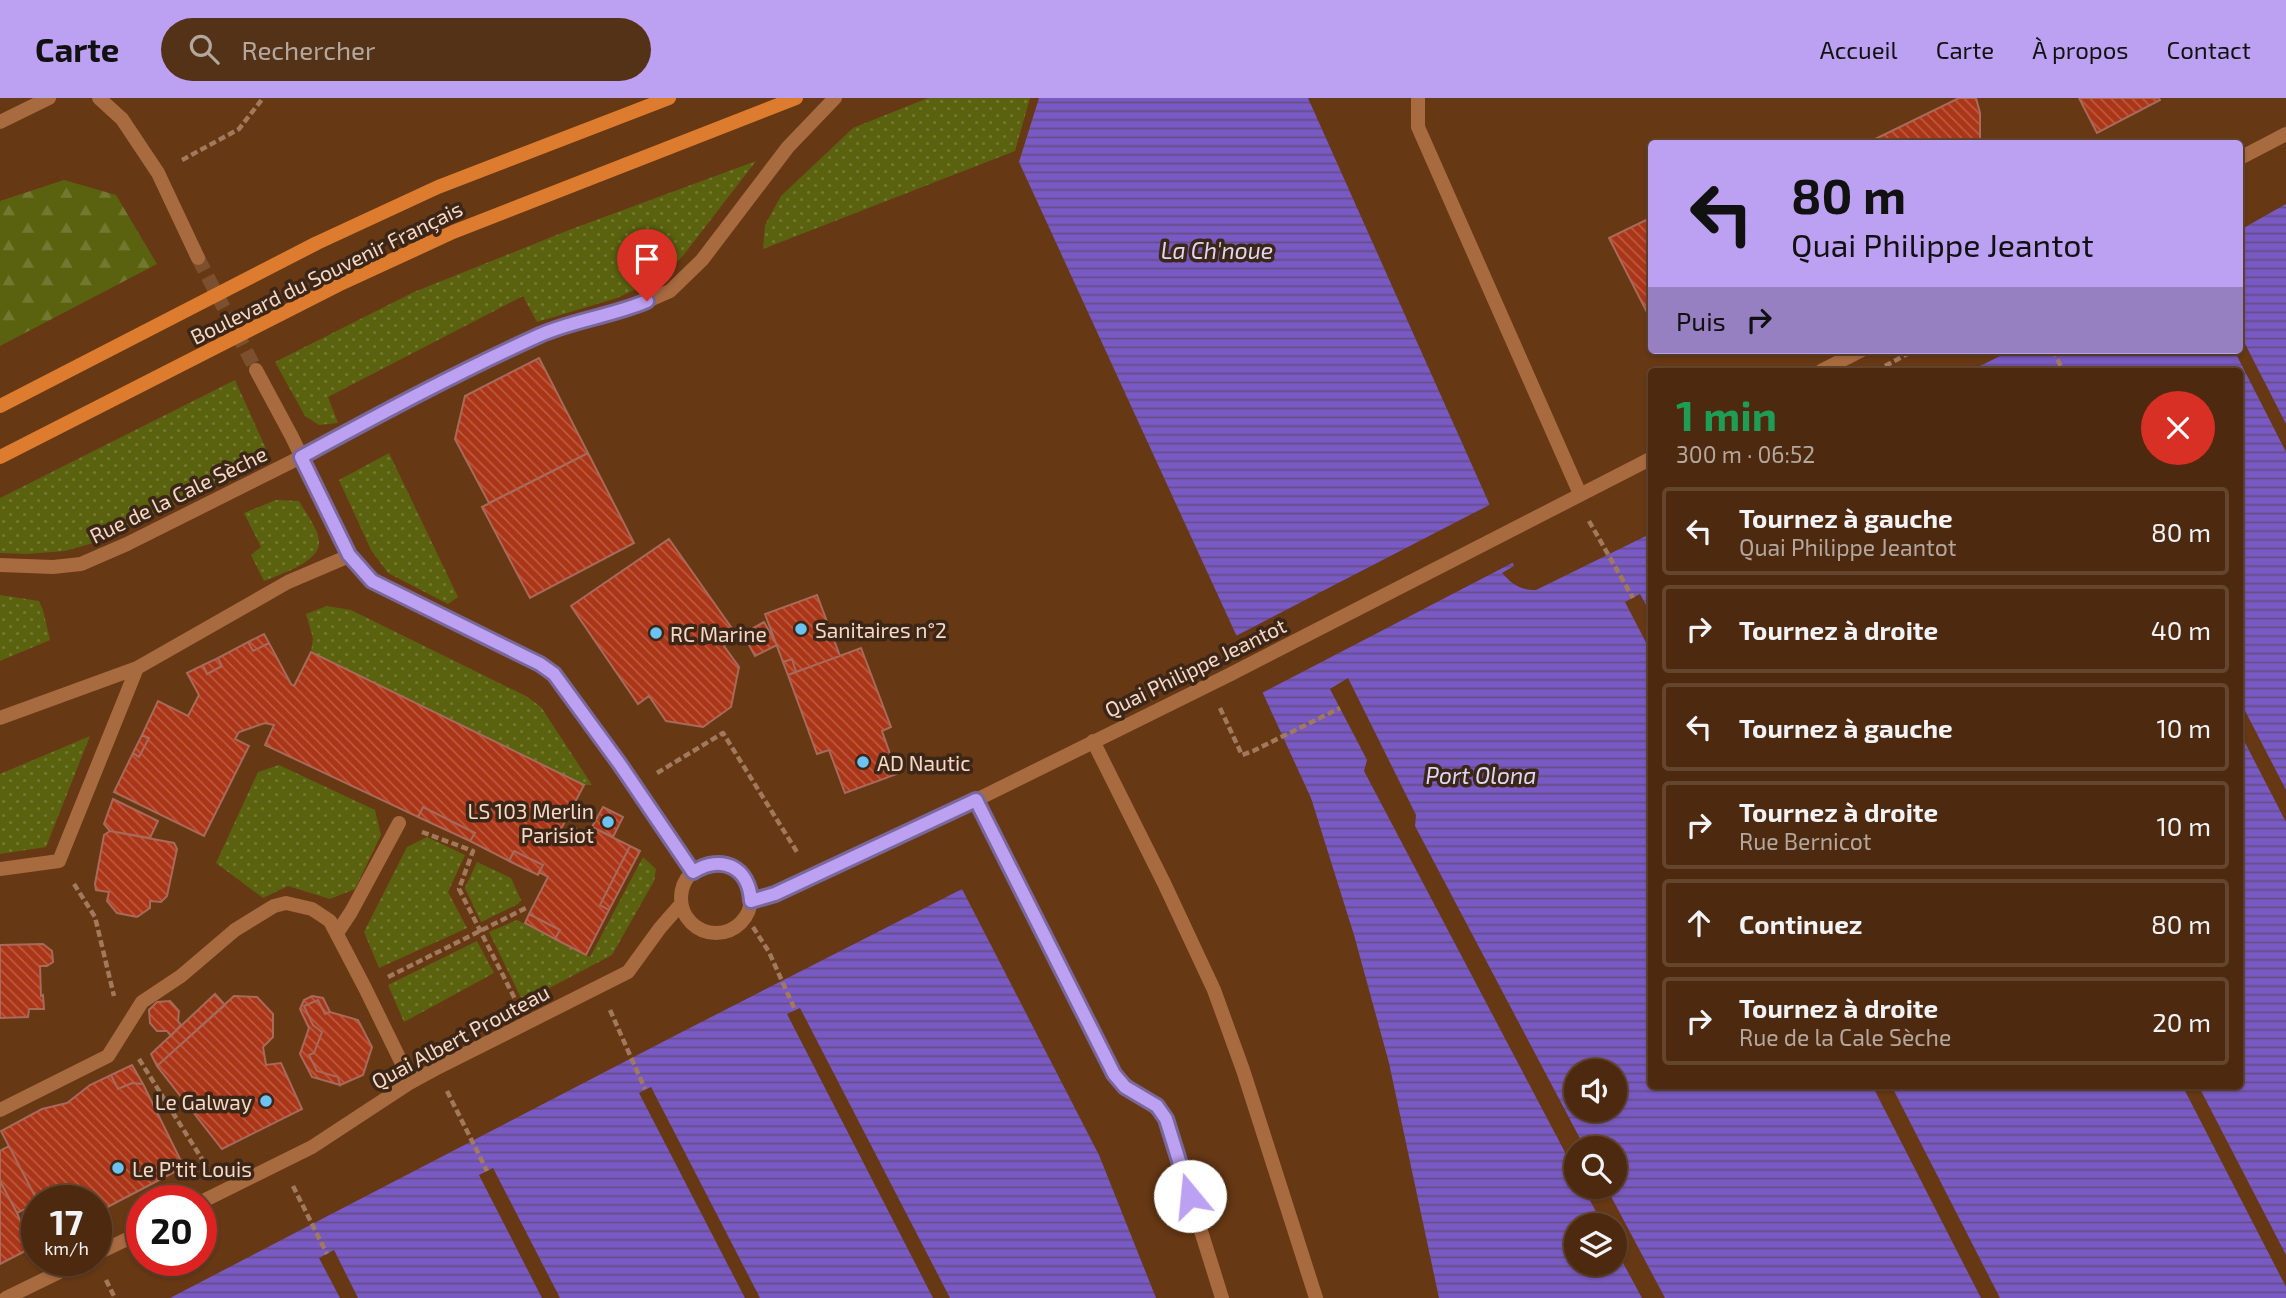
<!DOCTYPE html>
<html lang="fr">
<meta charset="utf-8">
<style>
:root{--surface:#4d2a0f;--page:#543218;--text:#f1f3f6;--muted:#b3a79e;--line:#64462f;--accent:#bca0f2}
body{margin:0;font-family:"Exo 2",sans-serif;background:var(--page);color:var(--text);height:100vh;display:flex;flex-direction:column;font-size:26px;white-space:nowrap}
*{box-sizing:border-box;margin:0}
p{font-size:23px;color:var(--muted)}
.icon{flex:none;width:38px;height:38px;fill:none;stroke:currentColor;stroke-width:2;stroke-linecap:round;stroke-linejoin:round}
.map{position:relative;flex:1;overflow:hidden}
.details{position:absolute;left:1648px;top:270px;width:595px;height:721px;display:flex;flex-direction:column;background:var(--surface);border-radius:7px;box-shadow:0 2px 5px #0004,0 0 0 2px var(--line)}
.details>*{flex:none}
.hud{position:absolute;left:1648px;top:42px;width:595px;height:214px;border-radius:7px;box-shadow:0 2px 5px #0004,0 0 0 2px var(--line);background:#bca0f2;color:#111;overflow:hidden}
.fabs{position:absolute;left:1564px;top:961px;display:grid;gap:14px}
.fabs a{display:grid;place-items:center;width:63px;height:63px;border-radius:50%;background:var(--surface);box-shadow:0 2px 5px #0004,0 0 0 2px var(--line);font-size:35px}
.speed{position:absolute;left:21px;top:1087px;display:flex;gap:14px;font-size:35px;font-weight:700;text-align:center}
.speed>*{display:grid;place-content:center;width:91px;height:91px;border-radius:50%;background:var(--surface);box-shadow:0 2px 5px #0004,0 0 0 2px var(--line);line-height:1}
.speed small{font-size:18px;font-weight:400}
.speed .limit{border:10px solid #d22;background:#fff;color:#111}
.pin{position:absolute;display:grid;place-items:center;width:60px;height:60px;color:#fff;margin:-72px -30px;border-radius:50% 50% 50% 0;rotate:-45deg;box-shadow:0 0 7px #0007}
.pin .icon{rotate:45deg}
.me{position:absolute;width:77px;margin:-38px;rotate:343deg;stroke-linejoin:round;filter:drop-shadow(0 0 5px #0008)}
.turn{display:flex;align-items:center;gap:24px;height:147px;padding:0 28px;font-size:32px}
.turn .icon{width:91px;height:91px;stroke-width:2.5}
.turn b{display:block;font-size:49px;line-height:60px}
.then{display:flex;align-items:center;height:66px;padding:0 28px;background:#0003;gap:14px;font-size:26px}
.round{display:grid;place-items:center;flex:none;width:74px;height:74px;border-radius:37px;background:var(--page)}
.overview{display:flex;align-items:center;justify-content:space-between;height:119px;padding:0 28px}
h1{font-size:42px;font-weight:700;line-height:52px;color:#1e9e55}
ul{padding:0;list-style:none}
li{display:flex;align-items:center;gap:21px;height:88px;margin:0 14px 10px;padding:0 14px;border:4px solid var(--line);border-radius:7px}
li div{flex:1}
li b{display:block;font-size:26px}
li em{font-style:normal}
header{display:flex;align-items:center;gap:42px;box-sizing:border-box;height:98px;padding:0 35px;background:var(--accent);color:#111}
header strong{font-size:33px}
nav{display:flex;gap:38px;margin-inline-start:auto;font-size:24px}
.search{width:490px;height:63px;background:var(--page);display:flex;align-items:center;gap:18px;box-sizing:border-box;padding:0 24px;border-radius:38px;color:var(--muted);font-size:26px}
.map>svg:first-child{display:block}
</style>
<header>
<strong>Carte</strong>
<div class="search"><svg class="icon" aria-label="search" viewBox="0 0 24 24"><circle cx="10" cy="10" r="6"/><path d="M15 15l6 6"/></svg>Rechercher</div>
<nav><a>Accueil</a><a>Carte</a><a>À propos</a><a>Contact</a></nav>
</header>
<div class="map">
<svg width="2286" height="1200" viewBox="0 0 2286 1200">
<defs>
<pattern id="grass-dots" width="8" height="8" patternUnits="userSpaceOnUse" patternTransform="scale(1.75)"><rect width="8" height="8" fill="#5b620f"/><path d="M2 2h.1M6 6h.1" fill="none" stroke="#737830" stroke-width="1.8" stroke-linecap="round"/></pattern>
<pattern id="forest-firs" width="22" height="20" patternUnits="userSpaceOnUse" patternTransform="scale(1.75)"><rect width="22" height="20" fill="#5b620f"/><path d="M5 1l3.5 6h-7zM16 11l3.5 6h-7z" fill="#737830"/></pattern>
<pattern id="water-rules" width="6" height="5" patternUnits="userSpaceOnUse" patternTransform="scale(1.75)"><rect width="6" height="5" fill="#7959c3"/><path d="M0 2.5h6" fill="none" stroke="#644e86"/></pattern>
<pattern id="building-back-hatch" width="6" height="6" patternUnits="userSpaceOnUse" patternTransform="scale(1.75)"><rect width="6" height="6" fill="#ab3517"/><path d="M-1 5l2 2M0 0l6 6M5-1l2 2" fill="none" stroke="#bb5b42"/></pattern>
</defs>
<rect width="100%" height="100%" fill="#673814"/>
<!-- grass -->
<path fill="url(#grass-dots)" d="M 928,0 L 1030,0 L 1015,53 L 763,151 L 765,127 L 781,98 L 853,30 Z
M 756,63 L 682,159 L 662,179 L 617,200 L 537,224 L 523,198 L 328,299 L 338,325 L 319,327 L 305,318 L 275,264 L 414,194 L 569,132 Z
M 235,282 L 267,353 L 244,362 L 236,377 L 100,443 L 65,453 L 26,456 L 0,455 L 0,400 Z
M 389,355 L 458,499 L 448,506 L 388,475 L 371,452 L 339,382 Z
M 276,402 L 299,403 C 305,414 318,430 319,443 C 321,464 280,476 264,483 L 251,457 L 261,449 L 244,415 Z
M 0,497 L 39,503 L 43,512 L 50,542 L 0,563 Z
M 327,508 L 351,512 L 526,598 L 541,609 L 592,687 L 584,687 L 311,554 L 313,540 L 306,516 Z
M 90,638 L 46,749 L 0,756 L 0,676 Z
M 279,667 L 375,712 L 381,737 L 355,791 L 330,801 L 288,788 L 263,800 L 216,765 L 258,674 Z
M 427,739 L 465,757 L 448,794 L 467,830 L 379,870 L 364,834 L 407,749 Z
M 643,759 L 656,771 L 654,783 L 612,857 L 523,904 L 489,834 L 517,822 L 590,859 Z
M 477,764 L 511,780 L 521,802 L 518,806 L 481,824 L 465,790 Z
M 477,843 L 494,875 L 404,924 L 388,887 Z"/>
<!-- forest -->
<path fill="url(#forest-firs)" d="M 64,82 L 116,97 L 157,166 L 0,248 L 0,103 Z"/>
<!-- water -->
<path fill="url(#water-rules)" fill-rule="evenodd" d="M 1039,0 L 1308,0 L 1488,403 L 1514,468 L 1502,475 C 1513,487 1520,492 1536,492 L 1652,435 L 1652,987 L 2240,987 L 2240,273 L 1970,273 L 2012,252 L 2240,252 L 2240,132 L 2286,106 L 2286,1200 L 1439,1200 L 1389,965 L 1354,837 L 1311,700 L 1019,64 ZM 1577,973 L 1615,973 L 1615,1012 L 1577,1012 ZM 1577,1050 L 1615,1050 L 1615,1088 L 1577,1088 ZM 1577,1127 L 1615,1127 L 1615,1166 L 1577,1166 Z
M 962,791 L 1099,1057 L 1156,1200 L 170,1200 L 678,936 Z"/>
<!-- pier -->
<path fill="#673814" d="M 2240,236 L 2286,326 L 2286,354 L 2234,252 L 2240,252 Z
M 1493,405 L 1516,463 L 1258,597 L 1232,540 Z
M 1640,496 L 1652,518 L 1652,556 L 1625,504 Z
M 1348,580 L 1416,717 L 1415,728 L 1585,1050 L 1577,1050 L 1577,1077 L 1364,673 L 1367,662 L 1330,591 Z
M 2240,603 L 2286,692 L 2286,724 L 2240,635 Z
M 800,910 L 950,1200 L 933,1200 L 787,916 Z
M 1872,987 L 1891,987 L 2000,1200 L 1981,1200 Z
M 2182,987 L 2198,987 L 2286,1157 L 2286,1189 Z
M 651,989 L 760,1200 L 745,1200 L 639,995 Z
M 493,1070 L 560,1200 L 542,1200 L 479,1077 Z
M 1583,1089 L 1606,1089 L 1665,1200 L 1642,1200 L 1615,1150 L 1615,1127 L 1603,1127 Z
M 334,1152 L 358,1200 L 340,1200 L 319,1160 Z"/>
<!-- building -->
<path fill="url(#building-back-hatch)" stroke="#a76a5b" stroke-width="2" d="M 1959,0 L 1976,0 L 1980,15 L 1980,46 L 1865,46 Z
M 2079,0 L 2159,0 L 2160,2 L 2097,35 Z
M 1652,119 L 1652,224 L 1609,140 Z
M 539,260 L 588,355 L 489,405 L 455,341 L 465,298 Z
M 588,355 L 634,445 L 530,500 L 482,409 Z
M 669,441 L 738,539 L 724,548 L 739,569 L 731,609 L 703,629 L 666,623 L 649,598 L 638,606 L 571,508 Z
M 817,497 L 840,558 L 796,574 L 792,561 L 783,564 L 765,516 Z
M 764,524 L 777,547 L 755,558 L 743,536 Z
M 264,536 L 269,545 L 253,553 L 248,544 Z
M 248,544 L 253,553 L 269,545 L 291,586 L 294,588 L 311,554 L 584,687 L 560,733 L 569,737 L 573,730 L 588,737 L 592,729 L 630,748 L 600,807 L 609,812 L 586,857 L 555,841 L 560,832 L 529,816 L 548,779 L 539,774 L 543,767 L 514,753 L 509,763 L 470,743 L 475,735 L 423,709 L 418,719 L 265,647 L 274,627 L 265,625 L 239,634 L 235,641 L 249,648 L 204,738 L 114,694 L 133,655 L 139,659 L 149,640 L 142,637 L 158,603 L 188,618 L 199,597 L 187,575 L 203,567 L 207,576 L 222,568 L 218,560 Z
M 861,550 L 891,629 L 882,633 L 897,676 L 845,695 L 829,652 L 817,656 L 788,577 Z
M 218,560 L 222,568 L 207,576 L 203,567 Z
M 792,561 L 796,574 L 788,577 L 783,564 Z
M 142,637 L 149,640 L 139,659 L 133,655 Z
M 113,701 L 158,723 L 150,740 L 110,733 L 104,726 Z
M 423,709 L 475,735 L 470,743 L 418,719 Z
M 603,709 L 623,719 L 613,739 L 592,729 Z
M 110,733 L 174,745 L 177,751 L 167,798 L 161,804 L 150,803 L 150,810 L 137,819 L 117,815 L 107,803 L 109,794 L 96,792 L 95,786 L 104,737 Z
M 630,748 L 640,753 L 609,812 L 600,807 Z
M 514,753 L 543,767 L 538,777 L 509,763 Z
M 529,816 L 560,832 L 555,841 L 525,825 Z
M 43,846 L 52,853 L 53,864 L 47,868 L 40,868 L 41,898 L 43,897 L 44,911 L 29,911 L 28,919 L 0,920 L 0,847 Z
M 215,896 L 225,907 L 157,968 L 151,956 Z
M 234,898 L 257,899 L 273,916 L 273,939 L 263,949 L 266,967 L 281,965 L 302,1011 L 222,1051 L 157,968 Z
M 312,898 L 323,900 L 330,914 L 325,916 L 318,902 L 304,908 L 313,927 L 322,934 L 314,955 L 309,957 L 317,973 L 338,979 L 340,987 L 312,979 L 300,956 L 309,930 L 300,911 L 304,902 Z
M 318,902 L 325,916 L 330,914 L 358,922 L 372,949 L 363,977 L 340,987 L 338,979 L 317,973 L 309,957 L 314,955 L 322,934 L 313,927 L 304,908 Z
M 170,903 L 179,913 L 178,923 L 181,927 L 171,938 L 167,933 L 157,933 L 150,925 L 149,912 L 157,904 Z
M 132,967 L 143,986 L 132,985 L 118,991 L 111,977 Z
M 111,977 L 118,991 L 132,985 L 143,986 L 184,1069 L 96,1115 L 96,1102 L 37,1102 L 1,1033 L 42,1011 L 67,1005 L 90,987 Z
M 9,1048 L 37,1102 L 37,1105 L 17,1115 L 0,1083 L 0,1053 Z
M 0,1083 L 17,1115 L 31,1150 L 0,1166 Z"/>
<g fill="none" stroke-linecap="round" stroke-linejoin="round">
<!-- street-tunnel -->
<path stroke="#7c502f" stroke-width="14" stroke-dasharray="14 7" stroke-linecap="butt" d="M 198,160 L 256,272"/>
<!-- path -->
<path stroke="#a1795c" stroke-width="4.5" stroke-dasharray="7 3.5" stroke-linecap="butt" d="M 182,62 L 239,31 L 263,0
M 2053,252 L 2063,273
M 1885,268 L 1915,252
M 1589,423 L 1633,500
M 1220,610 L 1242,657 L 1253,653 L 1340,610
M 657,675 L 723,635 L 797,754
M 422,734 L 473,753 L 459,791 L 515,901
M 74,786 L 95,819 L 114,898
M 753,829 L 769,854 L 795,912
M 388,879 L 526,810
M 610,912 L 645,991
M 139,961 L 207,1069
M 447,993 L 487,1073
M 293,1088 L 327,1156
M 25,1111 L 37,1135
M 106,1182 L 115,1200"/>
<!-- lane -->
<path stroke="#a86a3f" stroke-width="14" d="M 1418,0 L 1418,29 L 1580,396
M 1093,643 L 1164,785 L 1214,892 L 1243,972 L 1316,1200
M 976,702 L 1114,976 C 1130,994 1151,1001 1166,1021 L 1222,1200
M 337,835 L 351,814 L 399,725
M 0,1012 L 108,958 L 142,904 L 181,878 L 235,832 L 274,808 L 286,805 L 312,811 L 330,823 L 365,890 L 411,984"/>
<!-- street -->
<path stroke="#a86a3f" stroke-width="14" d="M 99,0 L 122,21 L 158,75 L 198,160
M 0,24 L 49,0
M 2240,60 L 2286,36
M 256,272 L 292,339 L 349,458 L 372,483 L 540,566 L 554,576 L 619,665 L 693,774
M 1821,273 L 1862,252
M 0,467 L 53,469 L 81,466 L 127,446 L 301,359 L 403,303 L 542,236 L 570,226 L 624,213 L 670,193 L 702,162 L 788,49 L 835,0
M 0,620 L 137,570 L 288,484 L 349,458
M681 800a35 35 0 1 1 70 0a35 35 0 1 1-70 0Z
M 0,771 L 59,763 L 137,570
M 751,803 L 775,796 L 976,702 L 1229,577 L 1652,360
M 201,1104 L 312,1049 L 411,984 L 435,971 L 628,874 L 660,830 L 681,806
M 96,1156 L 142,1134
M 6,1200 L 84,1162"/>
<!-- secondary -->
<path stroke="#dd7c2e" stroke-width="14" d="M 0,308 L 317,145 L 438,89 L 669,0
M 0,359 L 338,187 L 453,134 L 796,0"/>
</g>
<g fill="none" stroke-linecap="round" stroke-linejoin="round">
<defs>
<path id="route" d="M 647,203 C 612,218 574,222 540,237 C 458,274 380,316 301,359 L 349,457 L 372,483 L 540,566 L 554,576 L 619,665 L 693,774 C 722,756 749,769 751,803 L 775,796 L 976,702 L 1114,976 L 1125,989 L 1157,1008 L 1166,1021 L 1190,1098"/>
</defs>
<!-- route casing -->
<use href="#route" stroke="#7a689d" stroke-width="18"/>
<!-- route -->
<use href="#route" stroke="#bca0f2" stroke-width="12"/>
</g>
<!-- markers -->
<g fill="#6cc3f2" stroke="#3c2617" stroke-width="2.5">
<circle cx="801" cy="531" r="7"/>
<circle cx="656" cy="535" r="7"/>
<circle cx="863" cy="664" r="7"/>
<circle cx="608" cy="724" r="7"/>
<circle cx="266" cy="1003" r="7"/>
<circle cx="118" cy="1070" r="7"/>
</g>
<g text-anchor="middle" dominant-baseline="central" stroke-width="7" stroke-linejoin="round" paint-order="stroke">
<!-- street labels -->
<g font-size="21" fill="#f5d8c5" stroke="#3c2617">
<text transform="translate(326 174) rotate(-26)">Boulevard du Souvenir Français</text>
<text transform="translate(178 396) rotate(-26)">Rue de la Cale Sèche</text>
<text transform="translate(1195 569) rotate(-26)">Quai Philippe Jeantot</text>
<text transform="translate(460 938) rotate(-28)">Quai Albert Prouteau</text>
</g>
<!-- poi labels -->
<g font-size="21" fill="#f5d8c5" stroke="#3c2617" text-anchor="start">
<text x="815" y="531">Sanitaires n°2</text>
<text x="670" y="535">RC Marine</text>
<text x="877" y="664">AD Nautic</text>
<text x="594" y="712" text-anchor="end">LS 103 Merlin<tspan x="594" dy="24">Parisiot</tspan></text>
<text x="252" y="1003" text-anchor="end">Le Galway</text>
<text x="132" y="1070">Le P'tit Louis</text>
</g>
<!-- water labels -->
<g font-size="23" font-style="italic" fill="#ddd7f3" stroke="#3c2617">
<text x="1217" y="152">La Ch'noue</text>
<text x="1481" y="677">Port Olona</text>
</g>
</g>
</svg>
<div class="fabs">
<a><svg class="icon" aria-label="sound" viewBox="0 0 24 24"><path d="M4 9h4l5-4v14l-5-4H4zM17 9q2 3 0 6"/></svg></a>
<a><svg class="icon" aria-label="search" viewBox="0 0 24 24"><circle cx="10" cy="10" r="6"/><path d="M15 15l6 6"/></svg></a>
<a><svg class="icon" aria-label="layers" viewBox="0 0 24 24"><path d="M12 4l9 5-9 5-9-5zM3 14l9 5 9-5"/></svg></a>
</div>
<div class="speed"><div>17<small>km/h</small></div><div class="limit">20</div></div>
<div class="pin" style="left:647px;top:203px;background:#d93025"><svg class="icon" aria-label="arrive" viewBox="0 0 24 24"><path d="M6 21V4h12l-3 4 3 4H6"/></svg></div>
<svg class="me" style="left:1190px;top:1098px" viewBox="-20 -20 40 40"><circle r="19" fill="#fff"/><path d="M0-13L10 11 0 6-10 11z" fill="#bca0f2"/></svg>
<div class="hud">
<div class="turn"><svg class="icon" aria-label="left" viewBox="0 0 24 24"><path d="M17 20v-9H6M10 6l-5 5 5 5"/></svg><div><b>80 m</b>Quai Philippe Jeantot</div></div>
<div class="then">Puis<svg class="icon" aria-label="right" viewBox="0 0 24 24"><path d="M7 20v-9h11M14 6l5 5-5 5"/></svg></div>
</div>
<section class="details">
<div class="overview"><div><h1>1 min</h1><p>300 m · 06:52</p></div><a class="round" style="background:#d93025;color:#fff"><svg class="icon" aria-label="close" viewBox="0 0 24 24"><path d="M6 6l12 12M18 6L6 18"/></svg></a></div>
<ul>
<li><svg class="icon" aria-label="left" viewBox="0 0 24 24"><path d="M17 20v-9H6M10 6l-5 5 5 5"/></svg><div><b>Tournez à gauche</b><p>Quai Philippe Jeantot</p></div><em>80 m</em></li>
<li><svg class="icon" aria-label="right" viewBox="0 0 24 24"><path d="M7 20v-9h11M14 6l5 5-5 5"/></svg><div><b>Tournez à droite</b></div><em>40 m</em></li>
<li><svg class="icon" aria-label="left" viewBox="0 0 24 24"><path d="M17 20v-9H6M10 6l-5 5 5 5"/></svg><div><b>Tournez à gauche</b></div><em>10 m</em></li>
<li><svg class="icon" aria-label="right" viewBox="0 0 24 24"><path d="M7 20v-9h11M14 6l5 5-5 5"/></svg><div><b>Tournez à droite</b><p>Rue Bernicot</p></div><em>10 m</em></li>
<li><svg class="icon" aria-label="ahead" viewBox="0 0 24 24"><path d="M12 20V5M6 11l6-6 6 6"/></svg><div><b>Continuez</b></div><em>80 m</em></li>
<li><svg class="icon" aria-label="right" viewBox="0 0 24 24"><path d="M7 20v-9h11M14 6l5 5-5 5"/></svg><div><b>Tournez à droite</b><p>Rue de la Cale Sèche</p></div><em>20 m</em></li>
</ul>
</section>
</div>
